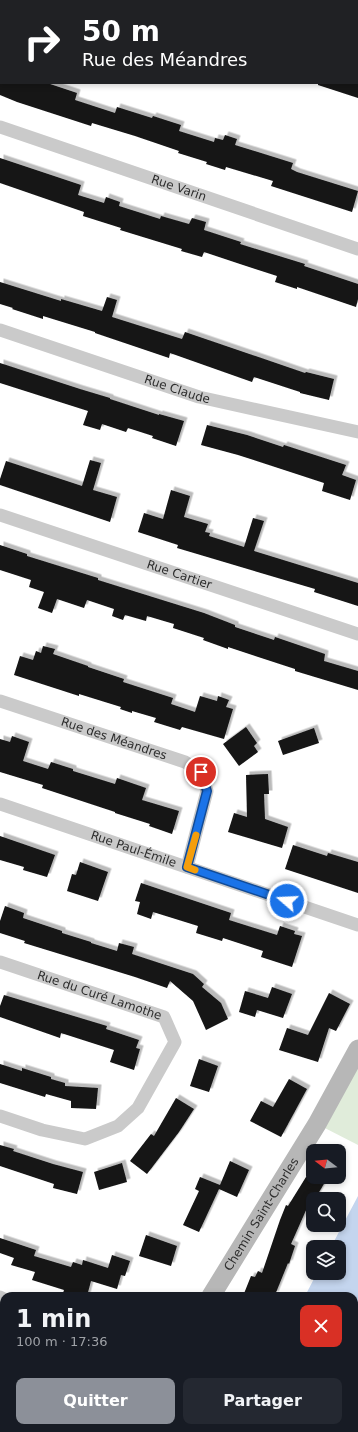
<!DOCTYPE html>
<html lang="fr">
<meta charset="utf-8">
<style>
:root{--surface:#171b24;--page:#242831;--text:#f1f3f6;--muted:#9ea1a6;--accent:#8c9099}
body{margin:0;font-family:"DejaVu Sans",sans-serif;background:var(--page);color:var(--text);height:100vh;display:flex;flex-direction:column;font-size:15px;white-space:nowrap}
*{box-sizing:border-box;margin:0}
p{font-size:13px;color:var(--muted)}
.icon{flex:none;width:22px;height:22px;fill:none;stroke:currentColor;stroke-width:2;stroke-linecap:round;stroke-linejoin:round}
.map{position:relative;flex:1;overflow:hidden}
.details{position:absolute;left:0px;top:1292px;width:358px;height:140px;display:flex;flex-direction:column;background:var(--surface);border-radius:12px 12px 0 0;box-shadow:0 2px 6px #0003}
.details>*{flex:none}
.hud{position:absolute;left:0px;top:0px;width:358px;height:84px;box-shadow:0 2px 6px #0003;background:#202124;color:#fff;overflow:hidden}
.needle{width:26px;rotate:286deg}
.buttons{position:absolute;left:306px;top:1144px;display:grid;gap:8px}
.buttons a{display:grid;place-items:center;width:40px;height:40px;border-radius:8px;background:var(--surface);box-shadow:0 2px 6px #0003;font-size:20px}
.pin{position:absolute;display:grid;place-items:center;width:34px;height:34px;color:#fff;margin:-17px;border:2px solid #fff;border-radius:50%;box-shadow:0 1px 4px #0007}
.me{position:absolute;width:44px;margin:-22px;rotate:289deg;stroke-linejoin:round;filter:drop-shadow(0 0 3px #0008)}
.turn{display:flex;align-items:center;gap:14px;height:84px;padding:0 16px;font-size:18px}
.turn .icon{width:52px;height:52px;stroke-width:2.5}
.turn b{display:block;font-size:28px;line-height:34px}
.round{display:grid;place-items:center;flex:none;width:42px;height:42px;border-radius:8px;background:var(--page)}
.summary{display:flex;align-items:center;justify-content:space-between;height:68px;padding:0 16px}
h1{font-size:24px;font-weight:700;line-height:30px}
.button{display:flex;gap:8px;margin-top:auto;padding:8px 16px}
.button a{flex:1;height:46px;border-radius:8px;background:var(--accent);color:#fff;font-size:16px;font-weight:700;line-height:46px;text-align:center}
.button a+a{background:var(--page);color:var(--text)}
.map>svg:first-child{display:block}
</style>
<div class="map">
<svg width="358" height="1432" viewBox="0 0 358 1432">
<defs>
<filter id="shadow"><feDropShadow dx="3.5" dy="-3.5" stdDeviation="0" flood-color="#0004"/></filter>
</defs>
<rect width="100%" height="100%" fill="#fff"/>
<!-- green -->
<path fill="#e0ecda" d="M 358,1049 L 358,1145 L 317,1124 Z"/>
<!-- water -->
<path fill="#c4d5ee" d="M 358,1196 L 358,1432 L 225,1432 L 228,1428 L 354,1428 L 354,1296 L 305,1296 L 317,1273 L 339,1273 L 339,1247 L 331,1247 Z"/>
<!-- building -->
<path fill="#141414" filter="url(#shadow)" d="M 0,83 L 47,83 L 77,93 L 75,100 L 115,113 L 117,107 L 152,118 L 153,116 L 181,125 L 179,131 L 214,142 L 215,138 L 223,140 L 225,135 L 237,139 L 235,145 L 293,163 L 291,169 L 297,172 L 358,191 L 352,212 L 271,186 L 273,181 L 226,167 L 225,170 L 206,164 L 207,162 L 178,153 L 179,151 L 135,136 L 92,123 L 91,126 L 17,102 L 0,95 Z
M 318,83 L 358,83 L 358,98 L 318,85 Z
M 0,158 L 81,185 L 78,195 L 104,203 L 106,197 L 120,202 L 119,206 L 160,219 L 161,216 L 189,224 L 192,218 L 206,222 L 204,230 L 241,242 L 240,244 L 305,264 L 304,266 L 358,284 L 358,299 L 356,307 L 297,287 L 297,289 L 275,282 L 277,276 L 240,264 L 204,252 L 202,257 L 181,251 L 182,249 L 120,230 L 121,228 L 83,216 L 84,212 L 0,183 Z
M 0,282 L 61,301 L 61,299 L 102,311 L 107,297 L 117,300 L 112,317 L 182,339 L 185,332 L 305,373 L 306,372 L 334,379 L 329,400 L 300,393 L 300,392 L 254,377 L 252,382 L 170,353 L 169,358 L 95,333 L 95,332 L 43,316 L 43,319 L 12,309 L 13,308 L 0,304 Z
M 0,363 L 80,389 L 110,398 L 110,399 L 159,415 L 159,414 L 184,421 L 176,446 L 152,438 L 153,436 L 128,428 L 126,432 L 102,424 L 100,430 L 83,425 L 88,411 L 0,383 Z
M 207,425 L 247,435 L 283,447 L 284,445 L 346,465 L 342,475 L 356,480 L 350,500 L 322,491 L 324,483 L 238,455 L 201,445 Z
M 90,460 L 101,463 L 93,490 L 117,497 L 110,522 L 0,485 L 0,479 L 6,461 L 82,486 Z
M 171,490 L 190,496 L 184,517 L 208,524 L 205,532 L 210,533 L 209,536 L 244,547 L 253,518 L 264,521 L 254,551 L 358,583 L 358,606 L 314,592 L 315,589 L 177,548 L 178,545 L 138,532 L 144,513 L 163,519 Z
M 0,545 L 27,554 L 27,556 L 98,578 L 98,580 L 204,613 L 235,625 L 235,627 L 274,640 L 275,637 L 325,654 L 324,661 L 358,671 L 358,690 L 295,671 L 295,669 L 228,647 L 228,649 L 203,640 L 204,638 L 173,628 L 174,624 L 147,616 L 146,621 L 125,615 L 123,620 L 112,616 L 114,609 L 87,600 L 84,608 L 57,599 L 52,613 L 38,608 L 44,592 L 29,587 L 31,580 L 0,570 Z
M 43,646 L 55,649 L 53,654 L 88,666 L 88,667 L 124,679 L 123,682 L 173,698 L 171,704 L 195,712 L 200,696 L 217,701 L 218,696 L 229,700 L 226,707 L 233,709 L 224,739 L 182,727 L 180,730 L 154,722 L 156,718 L 132,711 L 132,713 L 120,709 L 121,707 L 79,694 L 79,696 L 14,675 L 20,656 L 33,660 L 36,651 L 41,653 Z
M 246,727 L 257,743 L 254,746 L 258,752 L 239,766 L 223,744 Z
M 314,728 L 319,743 L 283,755 L 278,741 Z
M 12,736 L 29,742 L 23,761 L 48,769 L 51,762 L 73,769 L 73,771 L 115,784 L 117,778 L 146,788 L 142,800 L 179,811 L 172,834 L 149,826 L 150,824 L 115,813 L 115,812 L 42,788 L 43,785 L 0,772 L 0,739 L 10,742 Z
M 268,774 L 269,794 L 264,794 L 265,819 L 288,827 L 282,848 L 228,832 L 234,813 L 247,817 L 246,775 Z
M 0,836 L 55,855 L 47,877 L 23,870 L 24,867 L 0,860 Z
M 293,845 L 327,856 L 328,853 L 358,862 L 358,893 L 285,869 Z
M 80,862 L 108,872 L 98,901 L 67,891 L 72,874 L 76,875 Z
M 141,883 L 231,913 L 229,920 L 277,935 L 280,926 L 295,931 L 294,934 L 302,936 L 292,967 L 261,957 L 263,951 L 223,938 L 222,941 L 196,933 L 198,926 L 153,912 L 151,919 L 137,914 L 140,902 L 135,901 Z
M 5,906 L 24,913 L 23,918 L 62,931 L 62,933 L 91,942 L 91,943 L 117,951 L 119,943 L 134,947 L 132,954 L 193,974 L 204,984 L 202,987 L 221,1003 L 228,1019 L 206,1030 L 193,1001 L 170,981 L 167,988 L 135,977 L 24,943 L 25,941 L 0,933 L 0,921 Z
M 272,987 L 292,994 L 283,1018 L 257,1010 L 255,1017 L 239,1012 L 245,991 L 268,998 Z
M 329,993 L 350,1004 L 336,1031 L 329,1028 L 318,1062 L 279,1050 L 287,1028 L 308,1035 Z
M 4,995 L 107,1026 L 106,1029 L 139,1040 L 136,1048 L 140,1049 L 134,1070 L 110,1062 L 114,1050 L 61,1033 L 60,1038 L 0,1017 L 0,1006 Z
M 199,1059 L 218,1066 L 209,1092 L 190,1086 Z
M 0,1064 L 22,1071 L 22,1068 L 51,1077 L 51,1079 L 65,1083 L 65,1086 L 98,1088 L 96,1109 L 71,1108 L 71,1101 L 46,1094 L 45,1097 L 0,1083 Z
M 289,1079 L 307,1089 L 281,1137 L 250,1121 L 261,1101 L 273,1107 Z
M 176,1098 L 194,1109 L 179,1132 L 147,1174 L 130,1161 L 151,1134 L 154,1136 Z
M 0,1145 L 14,1149 L 13,1151 L 53,1164 L 83,1172 L 77,1194 L 53,1188 L 54,1184 L 0,1166 Z
M 230,1161 L 249,1170 L 237,1197 L 219,1189 L 199,1232 L 183,1225 L 199,1191 L 195,1189 L 200,1177 L 220,1185 Z
M 122,1163 L 127,1182 L 99,1190 L 94,1172 Z
M 306,1177 L 328,1177 L 315,1199 L 311,1199 L 291,1244 L 295,1246 L 289,1264 L 288,1263 L 275,1295 L 267,1292 L 266,1296 L 243,1296 L 251,1276 L 255,1277 L 258,1271 L 262,1273 L 280,1220 L 286,1205 L 288,1206 Z
M 146,1235 L 177,1246 L 171,1266 L 139,1256 Z
M 0,1238 L 36,1250 L 34,1256 L 71,1267 L 73,1262 L 82,1265 L 83,1260 L 108,1268 L 112,1255 L 130,1261 L 125,1276 L 121,1275 L 117,1289 L 91,1281 L 87,1296 L 62,1296 L 64,1290 L 32,1280 L 35,1272 L 11,1265 L 14,1258 L 0,1253 Z"/>
<g fill="none" stroke-linecap="round" stroke-linejoin="round">
<!-- minor -->
<g stroke="#cacaca" stroke-width="13">
<path d="M 242,0 L 245,1"/>
<path d="M 357,38 L 358,39"/>
<path id="s1" d="M 0,127 L 358,249"/>
<path id="s2" d="M 0,330 L 199,397 L 358,432"/>
<path id="s3" d="M 0,515 L 358,634"/>
<path id="s4" d="M 0,701 L 185,762 L 201,772 L 207,791 L 187,867"/>
<path id="s5" d="M 0,804 L 358,925"/>
<path id="s6" d="M 0,962 L 164,1017 L 175,1042 L 138,1108 L 118,1126 L 85,1139 L 42,1130 L 0,1116"/>
<path d="M 0,1297 L 4,1299"/>
</g>
<!-- secondary -->
<g stroke="#b7b7b7" stroke-width="19">
<path id="s7" d="M 211,1296 L 317,1124 L 358,1049"/>
<path d="M 125,1432 L 127,1428"/>
</g>
</g>
<g fill="none" stroke-linecap="round" stroke-linejoin="round">
<defs>
<path id="route" d="M 201,772 L 207,791 L 187,867 L 287,901"/>
</defs>
<!-- route casing -->
<use href="#route" stroke="#114b97" stroke-width="10"/>
<!-- route -->
<use href="#route" stroke="#1a73e8" stroke-width="7"/>
<!-- slow -->
<path stroke="#f59e0b" stroke-width="7" d="M 195,870 L 187,867 L 196,835"/>
</g>
<g text-anchor="middle" dominant-baseline="central" stroke-width="4" stroke-linejoin="round" paint-order="stroke">
<!-- street labels -->
<g font-size="12" fill="#2d2d2d" stroke="#fff">
<text stroke="none"><textPath href="#s1" startOffset="189">Rue Varin</textPath></text>
<text stroke="none"><textPath href="#s2" startOffset="187">Rue Claude</textPath></text>
<text stroke="none"><textPath href="#s3" startOffset="189">Rue Cartier</textPath></text>
<text stroke="none"><textPath href="#s4" startOffset="120">Rue des Méandres</textPath></text>
<text stroke="none"><textPath href="#s5" startOffset="141">Rue Paul-Émile</textPath></text>
<text stroke="none"><textPath href="#s6" startOffset="105">Rue du Curé Lamothe</textPath></text>
<text stroke="none"><textPath href="#s7" startOffset="96">Chemin Saint-Charles</textPath></text>
</g>
</g>
</svg>
<div class="buttons">
<a><svg class="needle" viewBox="-14 -14 28 28"><path d="M0-13l5 13h-10z" fill="#e53935"/><path d="M0 13l5-13h-10z" fill="#9ea1a6"/></svg></a>
<a><svg class="icon" aria-label="search" viewBox="0 0 24 24"><circle cx="10" cy="10" r="6"/><path d="M15 15l6 6"/></svg></a>
<a><svg class="icon" aria-label="layers" viewBox="0 0 24 24"><path d="M12 4l9 5-9 5-9-5zM3 14l9 5 9-5"/></svg></a>
</div>
<div class="pin" style="left:201px;top:772px;background:#d93025"><svg class="icon" aria-label="arrive" viewBox="0 0 24 24"><path d="M6 21V4h12l-3 4 3 4H6"/></svg></div>
<svg class="me" style="left:287px;top:901px" viewBox="-20 -20 40 40"><circle r="17" fill="#1a73e8" stroke="#fff" stroke-width="3"/><path d="M0-11L8 9 0 5-8 9z" fill="#fff"/></svg>
<div class="hud">
<div class="turn"><svg class="icon" aria-label="right" viewBox="0 0 24 24"><path d="M7 20v-9h11M14 6l5 5-5 5"/></svg><div><b>50 m</b>Rue des Méandres</div></div>
</div>
<section class="details">
<div class="summary"><div><h1>1 min</h1><p>100 m · 17:36</p></div><a class="round" style="background:#d93025;color:#fff"><svg class="icon" aria-label="close" viewBox="0 0 24 24"><path d="M6 6l12 12M18 6L6 18"/></svg></a></div>
<div class="button"><a>Quitter</a><a>Partager</a></div>
</section>
</div>
